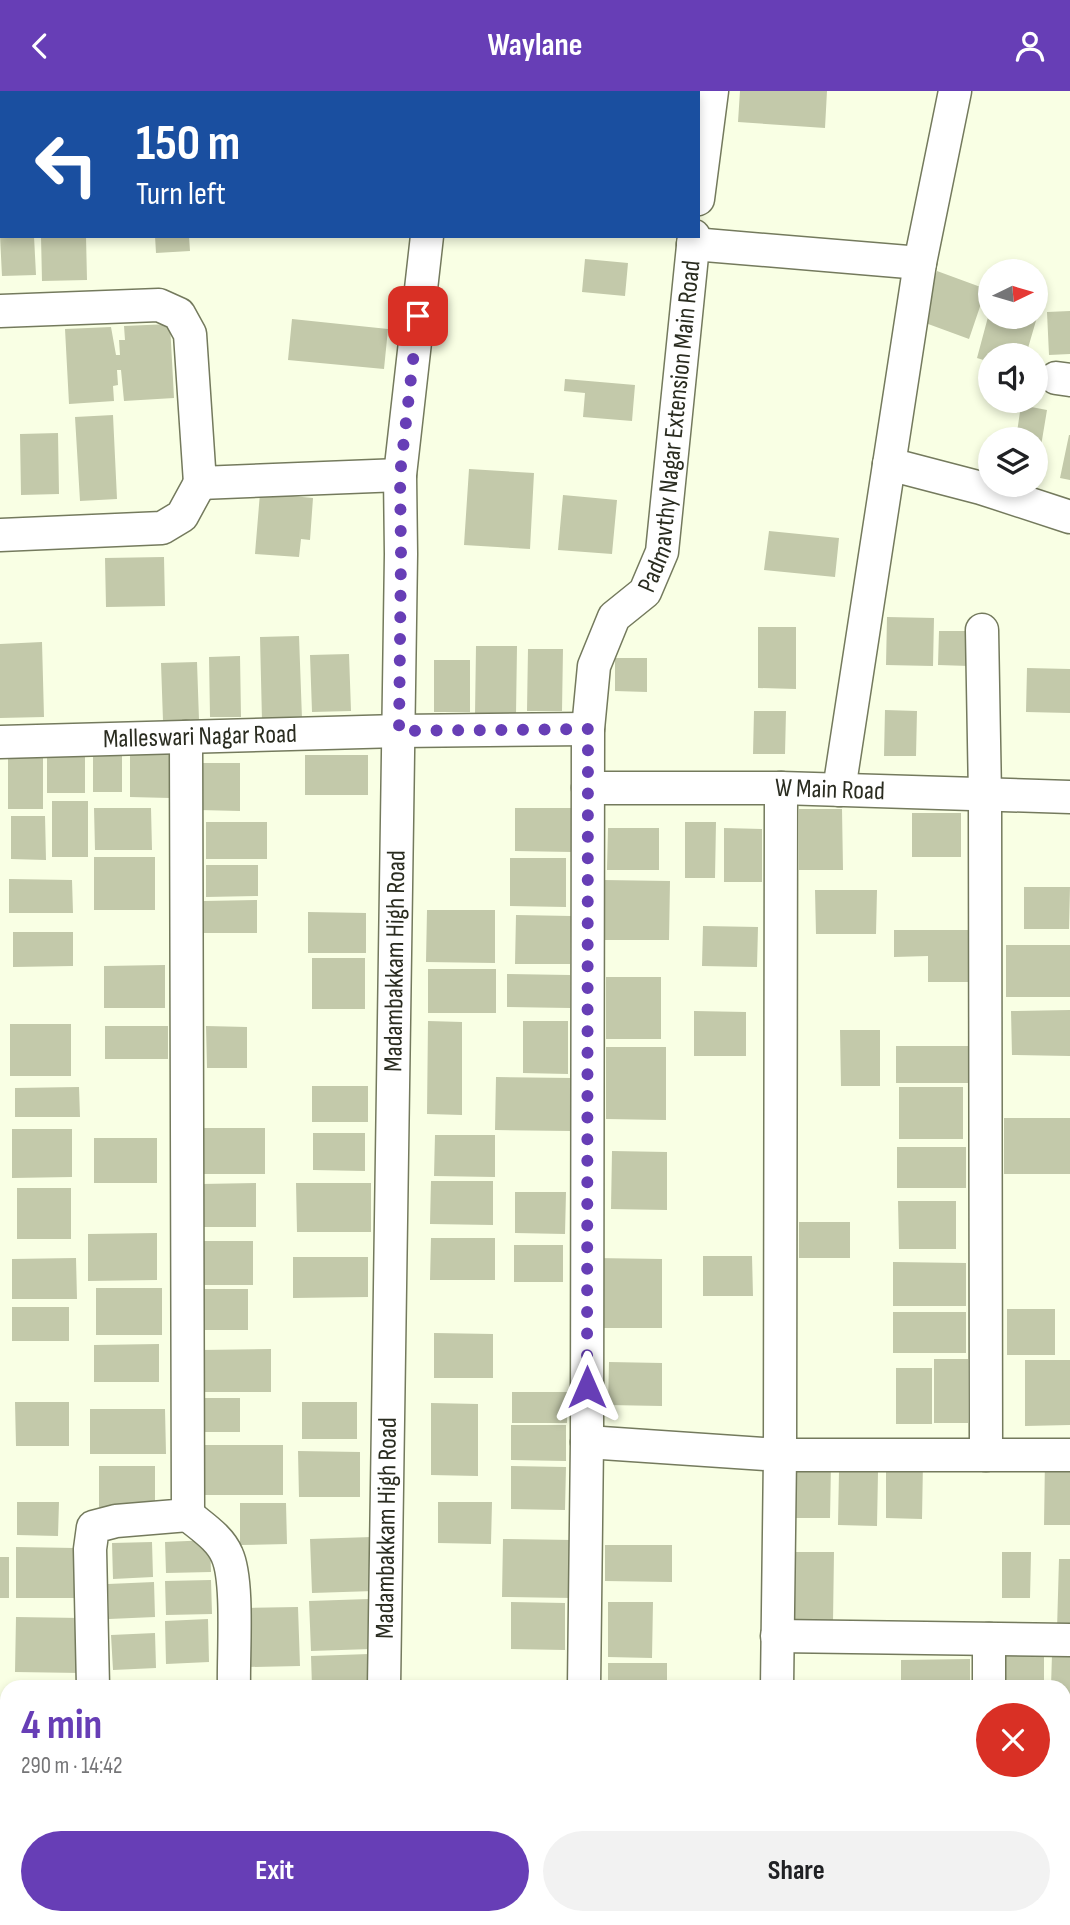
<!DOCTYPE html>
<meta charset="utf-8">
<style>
:root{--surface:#fff;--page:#f2f2f2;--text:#202124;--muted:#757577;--accent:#673eb6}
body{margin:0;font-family:"Sofia Sans Condensed",sans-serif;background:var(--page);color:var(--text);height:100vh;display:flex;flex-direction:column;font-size:26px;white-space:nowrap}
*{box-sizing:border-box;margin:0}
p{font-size:23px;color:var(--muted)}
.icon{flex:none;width:38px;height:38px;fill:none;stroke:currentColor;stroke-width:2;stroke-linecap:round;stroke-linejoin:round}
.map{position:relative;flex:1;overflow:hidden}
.details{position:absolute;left:0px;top:1589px;width:1071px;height:245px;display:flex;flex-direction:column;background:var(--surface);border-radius:21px 21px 0 0;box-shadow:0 4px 10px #0003}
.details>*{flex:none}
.top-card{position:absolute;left:0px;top:0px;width:700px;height:147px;box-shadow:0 4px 10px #0003;background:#1a4fa0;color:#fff;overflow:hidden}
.needle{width:46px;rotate:85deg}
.fabs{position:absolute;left:978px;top:168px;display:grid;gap:14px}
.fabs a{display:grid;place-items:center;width:70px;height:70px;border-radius:50%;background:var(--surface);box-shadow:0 4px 10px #0003;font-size:35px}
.pin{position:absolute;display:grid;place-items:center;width:60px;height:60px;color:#fff;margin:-30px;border-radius:14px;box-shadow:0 4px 10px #0006}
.me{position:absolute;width:77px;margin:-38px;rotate:0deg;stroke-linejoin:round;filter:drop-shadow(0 0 5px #0008)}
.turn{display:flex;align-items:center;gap:24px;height:147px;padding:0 21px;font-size:32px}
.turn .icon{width:91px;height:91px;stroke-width:2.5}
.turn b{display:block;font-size:49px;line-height:60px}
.round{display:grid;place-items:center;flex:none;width:74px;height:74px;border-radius:37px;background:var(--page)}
.head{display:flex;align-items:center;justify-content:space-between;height:119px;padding:0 21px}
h1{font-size:42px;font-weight:700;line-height:52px;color:var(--accent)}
.action{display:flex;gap:14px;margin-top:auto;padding:14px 21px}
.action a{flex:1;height:80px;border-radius:42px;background:var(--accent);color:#fff;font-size:28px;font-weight:700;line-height:80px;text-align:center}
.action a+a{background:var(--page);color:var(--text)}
header{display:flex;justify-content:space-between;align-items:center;height:91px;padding:0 21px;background:var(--accent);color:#fff;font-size:32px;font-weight:700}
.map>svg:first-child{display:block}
</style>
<header><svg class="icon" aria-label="back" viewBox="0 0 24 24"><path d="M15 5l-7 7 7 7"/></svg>Waylane<svg class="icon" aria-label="person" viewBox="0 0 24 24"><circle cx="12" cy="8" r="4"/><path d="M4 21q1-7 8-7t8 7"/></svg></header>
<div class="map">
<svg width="1070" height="1834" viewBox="0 0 1070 1834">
<rect width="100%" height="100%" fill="#f9ffe4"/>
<!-- building -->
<path fill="#c3c9aa" d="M 740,0 L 827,0 L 825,37 L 738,31 Z
M 0,145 L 34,145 L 36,184 L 2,185 Z
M 41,145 L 86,145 L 87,189 L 42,190 Z
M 155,145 L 189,145 L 190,160 L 156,162 Z
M 585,168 L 628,172 L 625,205 L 582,201 Z
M 937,180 L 986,198 L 969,248 L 920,230 Z
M 1036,207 L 1042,209 L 1026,264 L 990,264 L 990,271 L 977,267 L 988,226 L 1036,226 Z
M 1070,220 L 1070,263 L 1049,264 L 1047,221 Z
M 292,228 L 388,238 L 384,278 L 288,269 Z
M 170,233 L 174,307 L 124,310 L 121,279 L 117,279 L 118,294 L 113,295 L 114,310 L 69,313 L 65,238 L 111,236 L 116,264 L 120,264 L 119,249 L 125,249 L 124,235 Z
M 565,288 L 635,294 L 632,330 L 583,326 L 585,302 L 564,300 Z
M 1021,314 L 1047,319 L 1037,379 L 1036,348 L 1016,348 Z
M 113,324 L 117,408 L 80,410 L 75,326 Z
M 58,342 L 59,403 L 21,404 L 20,343 Z
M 1069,344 L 1070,344 L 1070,389 L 1060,387 Z
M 469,378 L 534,382 L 530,458 L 464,454 Z
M 260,402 L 313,407 L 310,449 L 301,448 L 299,466 L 255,463 Z
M 563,404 L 617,409 L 612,463 L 558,459 Z
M 769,440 L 839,447 L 835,486 L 764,479 Z
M 164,466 L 165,515 L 106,516 L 105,467 Z
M 887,526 L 934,527 L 933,575 L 886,574 Z
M 758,536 L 796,536 L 796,598 L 758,597 Z
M 939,540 L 970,540 L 969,575 L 938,574 Z
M 299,545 L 302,628 L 262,630 L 260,546 Z
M 42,551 L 44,626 L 0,627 L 0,553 Z
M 476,555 L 517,555 L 516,624 L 475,624 Z
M 528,558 L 563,558 L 562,620 L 527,620 Z
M 349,563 L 351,620 L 312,621 L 310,564 Z
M 240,565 L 241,626 L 210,626 L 209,566 Z
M 615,567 L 647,567 L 647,601 L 615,600 Z
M 434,569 L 470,569 L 470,621 L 434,621 Z
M 197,571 L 199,629 L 163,630 L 161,572 Z
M 1027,577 L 1070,578 L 1070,622 L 1026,621 Z
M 885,619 L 917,620 L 916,665 L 884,665 Z
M 754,620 L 786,620 L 785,663 L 753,663 Z
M 93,651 L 122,652 L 122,701 L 93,701 Z
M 47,652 L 85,652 L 85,702 L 47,702 Z
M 130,655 L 170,655 L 170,707 L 130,706 Z
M 8,661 L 43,661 L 43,718 L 8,718 Z
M 305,664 L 368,664 L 368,704 L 305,704 Z
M 198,672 L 240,672 L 240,720 L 199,719 Z
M 52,710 L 88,710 L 88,766 L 52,766 Z
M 94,717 L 151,717 L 152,759 L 95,759 Z
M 515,717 L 572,717 L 572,761 L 515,760 Z
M 799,718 L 842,718 L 843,779 L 799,779 Z
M 912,722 L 961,722 L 961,766 L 912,766 Z
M 11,725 L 45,725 L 46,769 L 11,768 Z
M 206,731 L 267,731 L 267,768 L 206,768 Z
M 685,731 L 716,731 L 715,787 L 685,787 Z
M 608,737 L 659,737 L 659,779 L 607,779 Z
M 724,737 L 762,738 L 762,791 L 724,791 Z
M 94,766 L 155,766 L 155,819 L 94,819 Z
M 510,767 L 566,767 L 566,816 L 510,815 Z
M 206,774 L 258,774 L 258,805 L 206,806 Z
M 9,788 L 72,789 L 73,822 L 9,822 Z
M 603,789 L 670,790 L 669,849 L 603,849 Z
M 1024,796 L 1070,796 L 1069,838 L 1024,838 Z
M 815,799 L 877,799 L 876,843 L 816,843 Z
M 257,809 L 257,842 L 204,842 L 204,810 Z
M 427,819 L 495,819 L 495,872 L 426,871 Z
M 308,821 L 366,822 L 366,862 L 308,862 Z
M 516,824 L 571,825 L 570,873 L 515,873 Z
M 703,835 L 758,836 L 757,876 L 702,875 Z
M 894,839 L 972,839 L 972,891 L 928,891 L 928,865 L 894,866 Z
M 13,841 L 73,841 L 73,875 L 13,876 Z
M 1006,854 L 1070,854 L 1070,906 L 1006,906 Z
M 312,867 L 365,867 L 365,918 L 312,918 Z
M 165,874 L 165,917 L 104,917 L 104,875 Z
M 428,878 L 496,878 L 496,922 L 428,922 Z
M 507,883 L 570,884 L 570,917 L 507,916 Z
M 606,886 L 661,886 L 661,948 L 606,948 Z
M 1070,919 L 1070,965 L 1012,964 L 1011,920 Z
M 694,920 L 746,921 L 746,965 L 694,965 Z
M 428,930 L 462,931 L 462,1024 L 427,1023 Z
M 523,930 L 568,930 L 568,983 L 523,982 Z
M 10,933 L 71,933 L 71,985 L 10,985 Z
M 105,935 L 168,935 L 168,968 L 105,968 Z
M 206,935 L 247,936 L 247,977 L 207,977 Z
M 840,939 L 880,939 L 880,995 L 841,995 Z
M 896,955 L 968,955 L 969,992 L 896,992 Z
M 606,956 L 666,956 L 666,1029 L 606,1028 Z
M 496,986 L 572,987 L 572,1040 L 495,1039 Z
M 312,995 L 368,995 L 368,1031 L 312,1031 Z
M 79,996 L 80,1026 L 15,1026 L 15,997 Z
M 899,996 L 963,996 L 963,1048 L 899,1048 Z
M 1004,1027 L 1070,1027 L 1070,1083 L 1004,1083 Z
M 197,1037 L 265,1037 L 265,1083 L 197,1083 Z
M 12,1038 L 72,1038 L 72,1086 L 12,1087 Z
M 313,1042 L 365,1042 L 365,1080 L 313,1079 Z
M 435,1044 L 495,1044 L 495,1086 L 434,1085 Z
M 94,1047 L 157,1047 L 157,1092 L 94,1092 Z
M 897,1056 L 966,1056 L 966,1097 L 897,1097 Z
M 612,1060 L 667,1061 L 667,1119 L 611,1118 Z
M 431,1090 L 493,1090 L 493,1134 L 430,1133 Z
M 256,1092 L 256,1136 L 201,1136 L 201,1093 Z
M 296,1092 L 371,1092 L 371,1141 L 297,1141 Z
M 17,1097 L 71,1097 L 71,1148 L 17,1148 Z
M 515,1101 L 566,1101 L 565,1143 L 515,1142 Z
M 898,1110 L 956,1110 L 956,1158 L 899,1158 Z
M 799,1131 L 850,1131 L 850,1167 L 799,1167 Z
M 157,1142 L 157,1189 L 88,1190 L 88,1143 Z
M 431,1147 L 495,1147 L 495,1189 L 430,1189 Z
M 198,1150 L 253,1150 L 253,1194 L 198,1194 Z
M 514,1154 L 563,1154 L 563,1191 L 514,1191 Z
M 703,1165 L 752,1165 L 753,1205 L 703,1205 Z
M 293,1166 L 368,1166 L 368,1206 L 293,1207 Z
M 76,1167 L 77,1208 L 12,1208 L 12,1168 Z
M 594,1167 L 662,1168 L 662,1237 L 593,1237 Z
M 893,1171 L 966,1172 L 966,1215 L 893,1215 Z
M 96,1197 L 162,1197 L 162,1244 L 96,1244 Z
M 203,1198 L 248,1198 L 248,1239 L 203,1239 Z
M 12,1216 L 69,1216 L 69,1250 L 12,1250 Z
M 1007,1218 L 1055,1218 L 1055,1264 L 1007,1264 Z
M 893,1221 L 966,1221 L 966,1262 L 893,1262 Z
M 434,1242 L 493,1243 L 493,1287 L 434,1287 Z
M 159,1253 L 159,1291 L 94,1291 L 94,1254 Z
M 271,1258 L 271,1301 L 201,1301 L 201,1259 Z
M 934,1268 L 968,1268 L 968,1332 L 934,1332 Z
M 1025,1269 L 1070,1269 L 1070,1334 L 1025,1335 Z
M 609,1271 L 662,1272 L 662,1315 L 608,1314 Z
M 896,1277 L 932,1277 L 932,1333 L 896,1333 Z
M 512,1301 L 567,1301 L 567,1332 L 512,1332 Z
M 200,1307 L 240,1307 L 240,1341 L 200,1341 Z
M 15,1311 L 69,1311 L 69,1355 L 16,1355 Z
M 302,1311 L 357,1311 L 357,1348 L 302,1348 Z
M 431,1312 L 478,1313 L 478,1385 L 431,1384 Z
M 90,1318 L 165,1318 L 166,1363 L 90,1363 Z
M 511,1334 L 566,1334 L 566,1370 L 511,1369 Z
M 205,1354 L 283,1354 L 283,1404 L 205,1404 Z
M 298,1360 L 360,1361 L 360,1406 L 299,1406 Z
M 1045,1367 L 1070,1368 L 1070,1434 L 1044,1434 Z
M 886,1371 L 923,1371 L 922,1428 L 886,1427 Z
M 794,1372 L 831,1372 L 830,1427 L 793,1427 Z
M 99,1375 L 155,1375 L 155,1416 L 99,1416 Z
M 511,1375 L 566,1376 L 565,1419 L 511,1418 Z
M 839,1380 L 878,1381 L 877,1435 L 838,1434 Z
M 17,1411 L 59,1411 L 58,1445 L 17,1444 Z
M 438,1411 L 492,1411 L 491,1453 L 438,1452 Z
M 240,1412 L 286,1412 L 287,1453 L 240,1454 Z
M 372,1446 L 374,1500 L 312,1502 L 310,1448 Z
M 503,1448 L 573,1449 L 572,1507 L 502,1506 Z
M 210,1449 L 211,1481 L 166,1482 L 165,1451 Z
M 152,1451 L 153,1486 L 113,1488 L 112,1452 Z
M 605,1454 L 672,1454 L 672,1491 L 605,1490 Z
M 16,1456 L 75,1457 L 74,1507 L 16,1507 Z
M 794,1461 L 834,1461 L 833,1531 L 793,1531 Z
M 1002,1461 L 1031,1461 L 1030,1507 L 1002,1507 Z
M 0,1466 L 9,1466 L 9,1507 L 0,1507 Z
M 1059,1468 L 1070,1468 L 1070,1540 L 1057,1539 Z
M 211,1489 L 212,1523 L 166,1524 L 165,1490 Z
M 154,1491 L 155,1526 L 109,1528 L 108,1493 Z
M 369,1508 L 371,1558 L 311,1560 L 309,1510 Z
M 511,1511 L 565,1512 L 565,1559 L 511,1558 Z
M 608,1511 L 653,1511 L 652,1567 L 608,1566 Z
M 298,1516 L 300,1575 L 248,1576 L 247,1517 Z
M 16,1526 L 81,1527 L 81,1582 L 15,1581 Z
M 208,1528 L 209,1571 L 166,1573 L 165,1530 Z
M 155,1542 L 156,1577 L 113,1579 L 111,1544 Z
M 369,1563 L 370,1596 L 312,1596 L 311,1565 Z
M 1052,1563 L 1070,1563 L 1070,1617 L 1064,1617 L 1064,1596 L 1051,1596 Z
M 1000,1564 L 1044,1564 L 1044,1596 L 999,1596 Z
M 970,1568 L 970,1596 L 901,1596 L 901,1569 Z
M 608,1572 L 667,1572 L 667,1596 L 608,1596 Z
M 22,1593 L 74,1593 L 74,1596 L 22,1596 Z
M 0,1633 L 4,1633 L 4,1685 L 0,1685 Z
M 1064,1720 L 1070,1720 L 1070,1771 L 1064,1771 Z
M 1064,1774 L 1070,1774 L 1070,1824 L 1064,1824 Z
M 121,1827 L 160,1827 L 160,1832 L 122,1833 Z
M 476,1827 L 546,1827 L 546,1831 L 476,1831 Z
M 607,1827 L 677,1827 L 677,1832 L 607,1831 Z
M 695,1827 L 753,1827 L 753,1834 L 695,1834 Z
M 1007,1828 L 1070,1828 L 1070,1834 L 1007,1834 Z
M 397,1831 L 426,1831 L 426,1834 L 397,1834 Z"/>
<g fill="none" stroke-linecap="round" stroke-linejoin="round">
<defs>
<g id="street">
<path d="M 64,2 L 64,0"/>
<path d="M 254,2 L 254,0"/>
<path d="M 443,2 L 443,0"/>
<path d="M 0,17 L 2,17"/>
<path d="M 698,108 L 712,0"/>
<path d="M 693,153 L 920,172"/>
<path d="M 0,220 L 159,214 L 179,223 L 190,243 L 200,392 L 400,384"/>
<path d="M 1056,287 L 1070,289"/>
<path d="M 889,373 L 981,397 L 1070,426"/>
<path d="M 0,444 L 162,437 L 182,425 L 200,392"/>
<path d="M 982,539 L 985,705 L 986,1364"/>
<path id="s1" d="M 0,651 L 399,640 L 588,638"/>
<path id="s2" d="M 588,697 L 781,697 L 1070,706"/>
<path d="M 839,699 L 920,172 L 955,0"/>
<path d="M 587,1351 L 780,1364 L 1070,1364"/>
<path d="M 188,1424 C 202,1436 220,1447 227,1464 C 239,1490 233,1564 234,1596"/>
<path d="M 777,1545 L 1070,1549"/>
<path d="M 989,1548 L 989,1596"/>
<path d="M 93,1596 L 90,1458 L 93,1436 L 116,1430 L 188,1424 L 186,646"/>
<path id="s3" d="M 384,1596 L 401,463 L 400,384 L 427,145"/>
<path id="s4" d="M 584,1596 L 587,1351 L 588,638 L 594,575 L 614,526 L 645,501 L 662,461 L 694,145"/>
<path d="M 777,1596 L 780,1364 L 781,697"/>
<path d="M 0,1763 L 7,1763"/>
<path d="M 101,1827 L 101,1834"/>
<path d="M 778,1827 L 778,1834"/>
<path d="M 990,1827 L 990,1834"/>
<path d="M 581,1834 L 581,1827"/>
</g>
</defs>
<!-- street casing -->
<use href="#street" stroke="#747a5d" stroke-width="35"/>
<!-- street -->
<use href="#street" stroke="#fff" stroke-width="32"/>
</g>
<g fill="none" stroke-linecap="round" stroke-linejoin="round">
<!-- route -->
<path stroke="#673eb6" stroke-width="12" stroke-dasharray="0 21.6" d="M 418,225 L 400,384 L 401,463 L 399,640 L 588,638 L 587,1296"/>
</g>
<g text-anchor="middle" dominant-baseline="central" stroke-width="7" stroke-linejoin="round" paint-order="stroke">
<!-- street labels -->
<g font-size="26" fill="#2a2c20" stroke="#f9ffe4">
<text stroke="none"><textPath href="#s4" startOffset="1283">Padmavthy Nagar Extension Main Road</textPath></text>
<text stroke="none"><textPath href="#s1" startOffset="200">Malleswari Nagar Road</textPath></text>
<text stroke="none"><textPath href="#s2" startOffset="242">W Main Road</textPath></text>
<text stroke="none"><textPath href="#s3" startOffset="726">Madambakkam High Road</textPath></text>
<text stroke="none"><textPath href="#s3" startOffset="159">Madambakkam High Road</textPath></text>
</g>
</g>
</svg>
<div class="fabs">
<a><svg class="needle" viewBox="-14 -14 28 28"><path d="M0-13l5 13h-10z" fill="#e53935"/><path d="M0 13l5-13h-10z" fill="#757577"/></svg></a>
<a><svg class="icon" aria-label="sound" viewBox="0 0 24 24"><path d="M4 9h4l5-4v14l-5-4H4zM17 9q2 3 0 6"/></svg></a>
<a><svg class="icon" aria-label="layers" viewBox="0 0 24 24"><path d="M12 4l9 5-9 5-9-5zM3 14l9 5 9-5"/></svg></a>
</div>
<div class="pin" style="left:418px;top:225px;background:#d93025"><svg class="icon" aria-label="arrive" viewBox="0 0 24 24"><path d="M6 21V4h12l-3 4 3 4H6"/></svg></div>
<svg class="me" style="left:587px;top:1296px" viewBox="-20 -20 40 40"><path d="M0-17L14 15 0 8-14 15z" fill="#673eb6" stroke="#fff" stroke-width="4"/></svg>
<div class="top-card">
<div class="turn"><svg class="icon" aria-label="left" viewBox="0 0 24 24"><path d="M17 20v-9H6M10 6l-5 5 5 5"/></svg><div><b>150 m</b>Turn left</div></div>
</div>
<section class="details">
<div class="head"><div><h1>4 min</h1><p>290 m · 14:42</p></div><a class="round" style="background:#d93025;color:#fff"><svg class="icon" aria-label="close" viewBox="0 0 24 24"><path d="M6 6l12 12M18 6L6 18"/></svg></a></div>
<div class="action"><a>Exit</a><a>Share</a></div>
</section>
</div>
